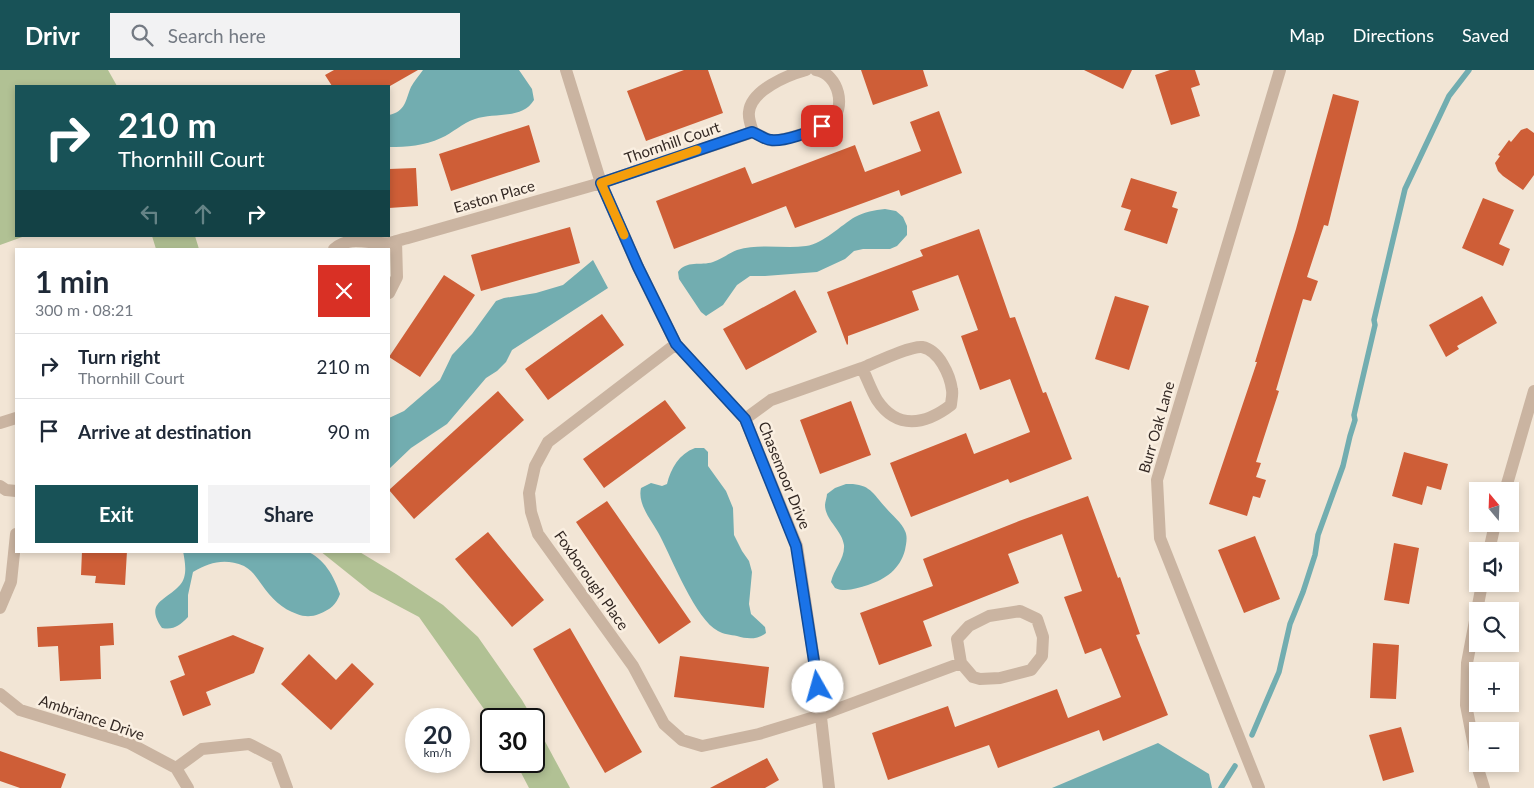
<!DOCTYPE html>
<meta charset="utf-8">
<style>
:root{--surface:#fff;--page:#f2f2f3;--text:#1f2937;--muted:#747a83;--line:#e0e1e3;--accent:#185257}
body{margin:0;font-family:Lato,sans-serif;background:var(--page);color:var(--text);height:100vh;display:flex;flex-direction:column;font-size:19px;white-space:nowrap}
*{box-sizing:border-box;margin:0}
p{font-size:16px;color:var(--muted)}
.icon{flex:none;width:28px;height:28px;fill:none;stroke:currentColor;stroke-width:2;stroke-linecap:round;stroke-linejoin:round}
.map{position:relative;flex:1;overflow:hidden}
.details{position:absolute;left:15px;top:178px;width:375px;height:305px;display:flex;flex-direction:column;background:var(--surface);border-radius:0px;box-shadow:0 2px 8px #0003}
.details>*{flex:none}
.top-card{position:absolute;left:15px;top:15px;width:375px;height:152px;border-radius:0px;box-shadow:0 2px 8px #0003;background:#185257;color:#fff;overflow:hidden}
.needle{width:32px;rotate:341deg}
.tools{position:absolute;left:1469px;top:412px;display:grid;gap:10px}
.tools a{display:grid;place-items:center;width:50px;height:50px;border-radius:0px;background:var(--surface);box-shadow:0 2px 8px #0003;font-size:25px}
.speed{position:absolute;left:405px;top:638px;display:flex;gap:10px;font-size:25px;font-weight:700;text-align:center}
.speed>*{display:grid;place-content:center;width:65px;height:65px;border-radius:50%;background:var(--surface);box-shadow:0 2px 8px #0003;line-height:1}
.speed small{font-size:12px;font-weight:400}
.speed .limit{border:2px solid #111;border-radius:8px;background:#fff;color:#111}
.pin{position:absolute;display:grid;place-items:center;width:42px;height:42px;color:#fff;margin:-21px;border-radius:10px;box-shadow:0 2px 8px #0006}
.me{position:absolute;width:55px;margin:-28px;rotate:353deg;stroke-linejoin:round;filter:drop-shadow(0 0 4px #0008)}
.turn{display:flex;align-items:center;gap:18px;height:105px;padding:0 20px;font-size:22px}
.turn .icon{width:65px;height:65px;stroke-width:2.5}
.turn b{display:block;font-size:35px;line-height:42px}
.lanes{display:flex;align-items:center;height:48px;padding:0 20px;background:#0003;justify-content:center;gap:25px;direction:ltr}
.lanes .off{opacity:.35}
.round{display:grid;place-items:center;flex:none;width:52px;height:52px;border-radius:0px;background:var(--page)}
.summary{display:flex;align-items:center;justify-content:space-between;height:85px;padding:0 20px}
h1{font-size:30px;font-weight:700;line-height:38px}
.cta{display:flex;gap:10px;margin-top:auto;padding:10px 20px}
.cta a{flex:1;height:58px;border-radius:0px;background:var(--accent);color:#fff;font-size:20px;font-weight:700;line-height:58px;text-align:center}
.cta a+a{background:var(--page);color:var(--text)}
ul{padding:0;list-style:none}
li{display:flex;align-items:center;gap:15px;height:65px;padding:0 20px;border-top:1px solid var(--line)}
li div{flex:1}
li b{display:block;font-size:19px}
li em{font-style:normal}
header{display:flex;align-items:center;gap:30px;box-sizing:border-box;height:70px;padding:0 25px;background:var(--accent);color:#fff}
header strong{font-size:24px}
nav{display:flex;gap:28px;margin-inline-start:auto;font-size:18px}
.search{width:350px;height:45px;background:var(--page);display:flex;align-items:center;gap:12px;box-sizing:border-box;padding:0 18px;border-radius:0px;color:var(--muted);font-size:19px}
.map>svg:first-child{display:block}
</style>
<header>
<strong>Drivr</strong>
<div class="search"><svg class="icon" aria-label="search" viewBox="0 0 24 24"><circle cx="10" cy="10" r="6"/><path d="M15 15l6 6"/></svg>Search here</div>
<nav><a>Map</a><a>Directions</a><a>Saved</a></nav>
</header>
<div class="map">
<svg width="1534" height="718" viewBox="0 0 1534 718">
<rect width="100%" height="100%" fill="#f2e5d5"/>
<!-- green -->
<path fill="#b1c194" d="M 0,0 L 108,0 L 117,16 L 16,16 L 16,166 L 25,166 L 0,175 Z
M 152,166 L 195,166 L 199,179 L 156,179 Z
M 320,481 L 358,481 L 396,504 L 443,535 L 478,567 L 522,630 L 533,649 L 491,649 L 419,547 L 370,521 Z
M 534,651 L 569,716 L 570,718 L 529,718 L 515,691 L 534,691 Z"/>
<!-- water -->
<path fill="#72adb0" d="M 423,0 L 519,0 L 532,19 L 534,30 C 522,50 494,42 475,49 C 462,53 453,63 441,68 C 424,76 407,77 389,77 L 389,45 C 406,41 405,31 411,17 C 414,11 419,6 423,0 Z
M 885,139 L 896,141 L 903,147 L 907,156 L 907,165 L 897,176 L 890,179 L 863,179 L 854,181 L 845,189 L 817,202 L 765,206 L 750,206 L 737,215 L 723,235 L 706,246 L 701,242 L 679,209 L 678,202 C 686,190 701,196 713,192 C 722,189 729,183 737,180 C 760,173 783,179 806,176 C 823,174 841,155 855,147 C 865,142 874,140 885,139 Z
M 593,190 L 608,218 L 512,280 L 506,292 L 497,301 L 486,308 L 447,354 L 411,378 L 389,399 L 389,348 L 404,341 L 440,310 L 452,285 L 472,264 L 496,231 L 504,228 L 536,223 L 563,215 Z
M 695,378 L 704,378 L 708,382 L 708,396 L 726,421 L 733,438 L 734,465 L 742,481 L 749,491 L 752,502 L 749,534 L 751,544 L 765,557 L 766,563 C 757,570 747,569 737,566 C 731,565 723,564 718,561 C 696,550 672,489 660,466 C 653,452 637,435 641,418 L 651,413 L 662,416 L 667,414 C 671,398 679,384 695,378 Z
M 846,414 C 869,413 872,422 886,438 C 892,445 902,453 905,461 C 908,467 906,474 905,480 C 900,499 886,509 868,515 C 857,518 846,523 835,518 L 831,512 C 834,499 845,489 844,475 C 842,460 825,450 825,435 C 825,432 827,427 827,424 L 835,418 Z
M 183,481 L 306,481 C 324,488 334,506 340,524 C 336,535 331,539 319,544 C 312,547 304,547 297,544 C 282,539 271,528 262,515 C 256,507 253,501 244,496 C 225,488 210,492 193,502 L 188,525 L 188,547 C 179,556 174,560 162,558 C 144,532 166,531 180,515 C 188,506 185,492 183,481 Z
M 1158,673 L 1209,704 L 1212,718 L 1052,718 Z"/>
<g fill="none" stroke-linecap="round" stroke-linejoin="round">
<!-- stream -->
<path stroke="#72adb0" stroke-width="5.5" d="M 1252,665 L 1279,602 L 1290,554 L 1303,522 L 1315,485 L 1318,465 L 1343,396 L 1350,366 L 1355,350 L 1354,345 L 1375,255 L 1374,250 L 1405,119 L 1449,26 L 1469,0
M 1221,718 L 1235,696"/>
</g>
<!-- building -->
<path fill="#ce5e37" d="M 334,0 L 418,0 L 390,16 L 332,16 L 325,5 Z
M 684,0 L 708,0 L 723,43 L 646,71 L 627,21 Z
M 861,0 L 923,0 L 928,16 L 873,35 Z
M 1084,0 L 1132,0 L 1123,19 Z
M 1170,0 L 1195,0 L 1200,15 L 1191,18 L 1200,46 L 1171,55 L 1155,5 Z
M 1333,24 L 1359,31 L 1328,156 L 1324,155 L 1307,207 L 1318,211 L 1311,231 L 1303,229 L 1276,320 L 1279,321 L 1256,392 L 1261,393 L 1256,407 L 1266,410 L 1260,428 L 1253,426 L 1247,446 L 1209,434 L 1257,292 L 1255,292 L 1296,159 Z
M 939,41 L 962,103 L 901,126 L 899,120 L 795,158 L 786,136 L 674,179 L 656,131 L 745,97 L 752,114 L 855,75 L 865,102 L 921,81 L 910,52 Z
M 529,55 L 540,92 L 451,121 L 439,84 Z
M 1527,58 L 1534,63 L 1534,105 L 1523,120 L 1503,106 L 1498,101 L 1495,93 L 1500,86 L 1498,85 L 1509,70 L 1511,72 L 1521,60 Z
M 416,98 L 418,136 L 389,138 L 389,99 Z
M 1131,108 L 1177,122 L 1172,137 L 1178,139 L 1167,174 L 1124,160 L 1131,140 L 1121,137 Z
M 1483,128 L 1514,140 L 1499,174 L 1510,179 L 1503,196 L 1462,178 Z
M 570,157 L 580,193 L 481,221 L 471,185 Z
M 979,159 L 1010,248 L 1015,247 L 1043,323 L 1046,322 L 1072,389 L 1010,413 L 1008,409 L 911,447 L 890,393 L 966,363 L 974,384 L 1030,362 L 1010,309 L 980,320 L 961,266 L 978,260 L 958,205 L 912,221 L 919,240 L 848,266 L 848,274 L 847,275 L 827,222 L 923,186 L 920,180 Z
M 444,205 L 475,225 L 420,307 L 389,287 Z
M 795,220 L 817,262 L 746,300 L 723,259 Z
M 1115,226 L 1149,236 L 1129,300 L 1095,289 Z
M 1482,226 L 1497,253 L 1457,276 L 1459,279 L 1446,287 L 1429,255 Z
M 602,244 L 624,275 L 548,330 L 525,299 Z
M 498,321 L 524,350 L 414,449 L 389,420 Z
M 665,330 L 686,358 L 604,418 L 583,389 Z
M 851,331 L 871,385 L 820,404 L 800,350 Z
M 1404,382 L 1448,394 L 1441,420 L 1427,416 L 1422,435 L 1392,426 Z
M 1088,426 L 1118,508 L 1120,507 L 1140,564 L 1136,565 L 1168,645 L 1103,671 L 1099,660 L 998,698 L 989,675 L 888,710 L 872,663 L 948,636 L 955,657 L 1057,619 L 1068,648 L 1121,627 L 1101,578 L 1085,584 L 1064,527 L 1082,521 L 1062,464 L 1008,484 L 1019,513 L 923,551 L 932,576 L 879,595 L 860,543 L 933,516 L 923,489 L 1019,451 Z
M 607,431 L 691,552 L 659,574 L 576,452 Z
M 488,462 L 544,530 L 512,557 L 455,489 Z
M 1255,466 L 1280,529 L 1244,543 L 1218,480 Z
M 1394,473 L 1419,478 L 1409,534 L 1384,530 Z
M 82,481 L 127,481 L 125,515 L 95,513 L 96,506 L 81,505 Z
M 113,553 L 114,575 L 100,576 L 101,609 L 60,611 L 58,576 L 38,577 L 37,557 Z
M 570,558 L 642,682 L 605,703 L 533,579 Z
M 233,565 L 264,578 L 254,603 L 206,622 L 211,635 L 183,646 L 170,611 L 185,605 L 178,586 Z
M 1373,573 L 1399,575 L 1396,629 L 1370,628 Z
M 309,584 L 336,610 L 352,593 L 374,614 L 331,660 L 281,614 Z
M 680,586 L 769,597 L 764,638 L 674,627 Z
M 1401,657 L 1414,702 L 1383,711 L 1369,665 Z
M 0,681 L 66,704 L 61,718 L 20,718 L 0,711 Z
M 767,688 L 779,710 L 765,718 L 710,718 Z"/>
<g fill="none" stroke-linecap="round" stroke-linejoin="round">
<!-- street -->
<path stroke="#cab4a1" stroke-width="12" d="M 566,0 L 601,113 L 638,197 L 676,274 L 745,349 L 797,476 L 816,603 L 829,718
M 753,62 C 751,56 748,48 749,42 C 751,20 788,5 806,0
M 334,179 C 352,164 369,175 389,173 C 395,172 402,169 408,168 L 601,113 L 753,62 C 758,64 765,69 770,70 C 781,72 821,59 830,52 C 847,39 839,4 816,0
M 389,223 L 397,207 L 396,171
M 676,274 L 548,372 L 535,396 L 529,423 L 531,442 L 538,464 L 633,596 L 664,654 L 682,670 L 702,676 L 759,664 L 821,645 L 961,593 L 957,569 L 969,556 L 989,546 L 1020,541 L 1037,549 L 1043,567 L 1042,586 L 1031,600 L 1000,608 L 980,609 L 973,607 L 961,593
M 745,349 L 771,330 L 862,298 L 867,296 C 879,291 910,276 922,277 C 939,280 950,305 952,320 C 953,325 951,331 951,335 C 925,355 897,360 877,330 C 871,320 867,308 862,298
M 0,353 L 16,348
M 0,416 L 6,420 L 16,421
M 1505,421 L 1534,321
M 1489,481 L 1495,454
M 1482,514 L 1467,593 L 1466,635 L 1479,702 L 1484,718
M 0,538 L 11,512 L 16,464
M 0,624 L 20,640 L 129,673 L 176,698 L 188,718
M 176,698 L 202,679 L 249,674 L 276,688 L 287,718
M 1259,718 L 1160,468 L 1157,410 L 1280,0"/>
</g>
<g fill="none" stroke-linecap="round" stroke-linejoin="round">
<defs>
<path id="route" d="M 818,617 L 796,476 L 745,349 L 676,274 L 638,197 L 601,113 L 752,62 C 758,64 765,70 771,70 C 783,72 811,62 822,56"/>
</defs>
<!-- route casing -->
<use href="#route" stroke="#114b97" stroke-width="12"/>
<!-- route -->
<use href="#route" stroke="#1a73e8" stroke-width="9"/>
<!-- slow -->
<path stroke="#f59e0b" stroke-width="9" d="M 624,165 L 601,113 L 697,80"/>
</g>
<g text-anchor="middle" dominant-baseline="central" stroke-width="5" stroke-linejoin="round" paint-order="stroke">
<!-- street labels -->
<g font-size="15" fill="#342924" stroke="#faefe1">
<text transform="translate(672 72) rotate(-19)">Thornhill Court</text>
<text transform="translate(494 126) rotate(-16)">Easton Place</text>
<text transform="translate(1156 357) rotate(-74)">Burr Oak Lane</text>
<text transform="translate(785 405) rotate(68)">Chasemoor Drive</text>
<text transform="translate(592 510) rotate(55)">Foxborough Place</text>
<text transform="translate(92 647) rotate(19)">Ambriance Drive</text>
</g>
</g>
</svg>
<div class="tools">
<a><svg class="needle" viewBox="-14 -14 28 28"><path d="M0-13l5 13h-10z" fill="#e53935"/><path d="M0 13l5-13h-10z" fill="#747a83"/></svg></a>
<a><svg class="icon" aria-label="sound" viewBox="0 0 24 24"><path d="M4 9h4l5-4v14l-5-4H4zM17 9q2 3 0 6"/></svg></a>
<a><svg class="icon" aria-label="search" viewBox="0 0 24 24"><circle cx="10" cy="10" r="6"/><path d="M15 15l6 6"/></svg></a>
<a>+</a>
<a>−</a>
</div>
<div class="speed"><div>20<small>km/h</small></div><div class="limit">30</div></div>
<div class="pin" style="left:822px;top:56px;background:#d93025"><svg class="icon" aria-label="arrive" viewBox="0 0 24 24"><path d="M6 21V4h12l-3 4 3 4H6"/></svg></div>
<svg class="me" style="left:818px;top:617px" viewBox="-20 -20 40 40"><circle r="19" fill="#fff"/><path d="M0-13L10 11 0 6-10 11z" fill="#1a73e8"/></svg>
<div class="top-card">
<div class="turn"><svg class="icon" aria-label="right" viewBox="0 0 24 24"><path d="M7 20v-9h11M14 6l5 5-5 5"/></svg><div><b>210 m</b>Thornhill Court</div></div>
<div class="lanes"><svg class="icon off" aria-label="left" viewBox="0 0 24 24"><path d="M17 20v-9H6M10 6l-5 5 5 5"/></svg><svg class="icon off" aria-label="ahead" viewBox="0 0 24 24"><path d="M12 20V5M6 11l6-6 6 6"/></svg><svg class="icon" aria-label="right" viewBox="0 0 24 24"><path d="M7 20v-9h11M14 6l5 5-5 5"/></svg></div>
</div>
<section class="details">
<div class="summary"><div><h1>1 min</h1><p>300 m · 08:21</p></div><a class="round" style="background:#d93025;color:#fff"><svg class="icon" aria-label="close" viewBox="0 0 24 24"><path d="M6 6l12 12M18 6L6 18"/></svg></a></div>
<ul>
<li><svg class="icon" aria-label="right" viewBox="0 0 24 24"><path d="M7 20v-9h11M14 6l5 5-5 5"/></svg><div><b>Turn right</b><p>Thornhill Court</p></div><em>210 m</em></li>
<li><svg class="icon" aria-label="arrive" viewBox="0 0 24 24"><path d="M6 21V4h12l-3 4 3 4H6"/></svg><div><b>Arrive at destination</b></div><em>90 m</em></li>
</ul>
<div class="cta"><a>Exit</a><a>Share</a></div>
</section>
</div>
